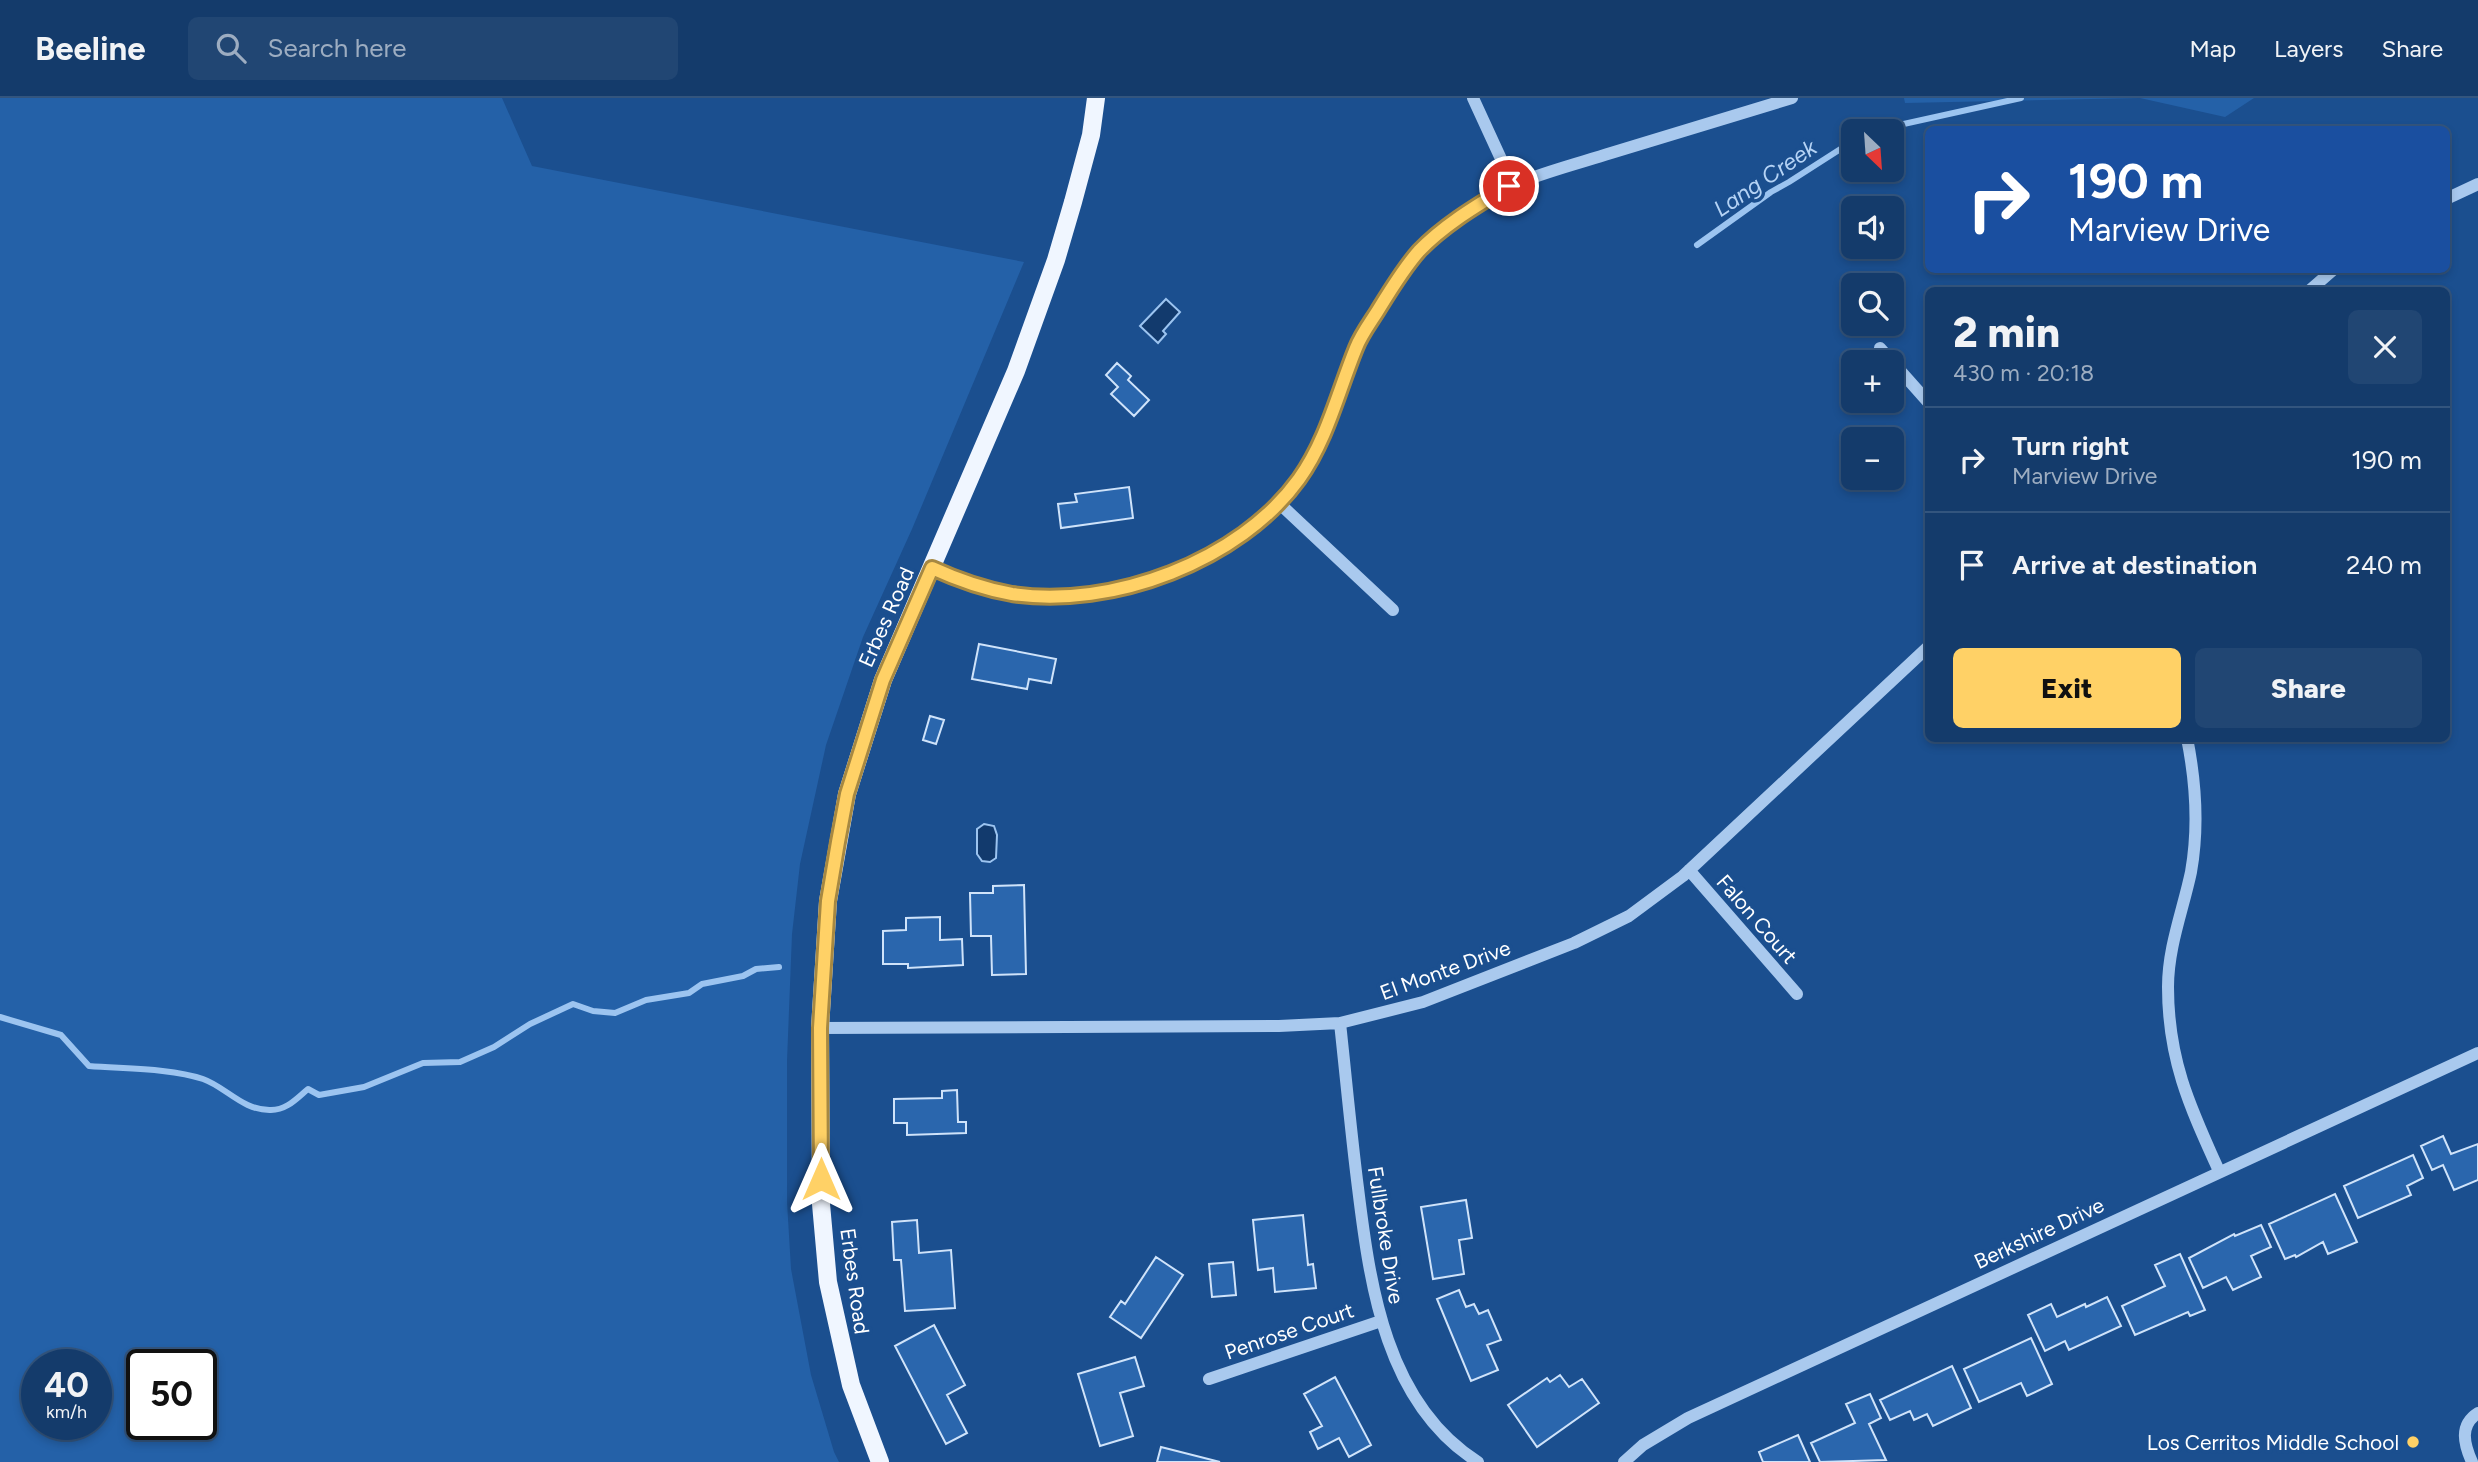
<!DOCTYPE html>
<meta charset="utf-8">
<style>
:root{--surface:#143b6b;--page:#214673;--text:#f1f3f6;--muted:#9dadc1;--line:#33557e;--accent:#ffd166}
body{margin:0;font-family:Figtree,sans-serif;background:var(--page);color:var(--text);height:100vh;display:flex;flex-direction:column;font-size:26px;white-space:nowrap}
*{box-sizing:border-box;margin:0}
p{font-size:23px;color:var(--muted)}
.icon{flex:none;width:38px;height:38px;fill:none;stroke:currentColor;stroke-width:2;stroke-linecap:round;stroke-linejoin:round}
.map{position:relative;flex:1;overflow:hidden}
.details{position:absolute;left:1925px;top:189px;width:525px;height:455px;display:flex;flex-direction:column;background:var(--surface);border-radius:10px;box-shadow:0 4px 10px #0003,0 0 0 2px var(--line)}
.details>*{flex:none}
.hud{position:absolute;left:1925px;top:28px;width:525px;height:147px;border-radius:10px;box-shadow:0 4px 10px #0003,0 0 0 2px var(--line);background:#1a4fa0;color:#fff;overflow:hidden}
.needle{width:46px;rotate:155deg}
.controls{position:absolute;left:1841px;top:21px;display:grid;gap:14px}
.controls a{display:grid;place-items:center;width:63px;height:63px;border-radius:10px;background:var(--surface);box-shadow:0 4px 10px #0003,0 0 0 2px var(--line);font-size:35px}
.speed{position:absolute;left:21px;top:1251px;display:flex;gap:14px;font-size:35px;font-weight:700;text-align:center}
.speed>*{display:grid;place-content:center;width:91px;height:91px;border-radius:50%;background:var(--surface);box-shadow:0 4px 10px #0003,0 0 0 2px var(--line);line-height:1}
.speed small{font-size:18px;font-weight:400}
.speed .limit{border:4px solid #111;border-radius:10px;background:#fff;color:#111}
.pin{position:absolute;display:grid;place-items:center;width:60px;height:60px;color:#fff;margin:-30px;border:4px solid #fff;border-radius:50%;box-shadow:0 2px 7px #0007}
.me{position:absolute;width:77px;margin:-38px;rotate:0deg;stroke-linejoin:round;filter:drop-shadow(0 0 5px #0008)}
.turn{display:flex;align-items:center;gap:24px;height:147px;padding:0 28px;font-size:32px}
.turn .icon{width:91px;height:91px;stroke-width:2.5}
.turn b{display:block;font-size:49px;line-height:60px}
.round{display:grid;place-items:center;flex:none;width:74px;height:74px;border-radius:10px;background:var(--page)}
.overview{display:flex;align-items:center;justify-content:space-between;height:119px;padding:0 28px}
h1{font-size:42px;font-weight:800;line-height:52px}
.action{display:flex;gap:14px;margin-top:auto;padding:14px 28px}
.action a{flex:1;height:80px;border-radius:10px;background:var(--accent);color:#111;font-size:28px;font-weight:800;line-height:80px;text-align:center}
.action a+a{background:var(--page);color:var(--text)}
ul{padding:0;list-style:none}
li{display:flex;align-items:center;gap:21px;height:105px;padding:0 28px;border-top:2px solid var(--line)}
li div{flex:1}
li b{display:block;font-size:26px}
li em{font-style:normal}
header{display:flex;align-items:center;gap:42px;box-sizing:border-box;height:98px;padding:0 35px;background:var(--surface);border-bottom:2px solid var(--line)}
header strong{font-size:33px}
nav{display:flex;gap:38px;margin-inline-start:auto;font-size:24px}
.search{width:490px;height:63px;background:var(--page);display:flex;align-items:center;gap:18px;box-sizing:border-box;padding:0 24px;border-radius:10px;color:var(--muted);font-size:26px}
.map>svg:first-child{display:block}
</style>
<header>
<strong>Beeline</strong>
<div class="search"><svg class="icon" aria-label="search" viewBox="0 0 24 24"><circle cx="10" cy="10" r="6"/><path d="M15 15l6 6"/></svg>Search here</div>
<nav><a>Map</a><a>Layers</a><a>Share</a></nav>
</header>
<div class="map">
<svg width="2478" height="1364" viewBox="0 0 2478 1364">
<rect width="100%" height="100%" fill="#1b4f8f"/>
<!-- green -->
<path fill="#2461a8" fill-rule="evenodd" d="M 0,0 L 502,0 L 532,68 L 1024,164 L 912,431 L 863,539 L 826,647 L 800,766 L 792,836 L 787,963 L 787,1104 L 791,1171 L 811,1277 L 834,1354 L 839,1364 L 0,1364 ZM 37,1267 L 96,1267 L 96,1326 L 37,1326 ZM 142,1267 L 201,1267 L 201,1326 L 142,1326 Z
M 1904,0 L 2254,0 L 2225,19 L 2140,0 L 1905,5 Z"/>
<!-- water -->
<path fill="#123a6d" stroke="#9cc4f0" stroke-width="2" d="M 1166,201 L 1180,214 L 1163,233 L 1166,236 L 1158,245 L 1140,228 Z
M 984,726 L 994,728 L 997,737 L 996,760 L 990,764 L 982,763 L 977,756 L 977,731 Z"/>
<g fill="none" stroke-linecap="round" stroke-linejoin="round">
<!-- stream -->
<path stroke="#9cc4f0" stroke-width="6" d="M 1872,33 L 2021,0
M 1697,147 L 1771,94 L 1789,84 L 1853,43
M 0,919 L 61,937 L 89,968 C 124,971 170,970 203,981 C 226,989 243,1013 271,1012 C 287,1012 297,1000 308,991 L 319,997 L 364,989 L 423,965 L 460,964 L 494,949 L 530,926 L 573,906 L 593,913 L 615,915 L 646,902 L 689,895 L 702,886 L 743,878 L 756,871 L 779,869"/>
</g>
<!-- building -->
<path fill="#2a66ad" stroke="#cfe3fa" stroke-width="2" d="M 1117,265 L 1131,278 L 1128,282 L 1149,302 L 1134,318 L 1111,296 L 1118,289 L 1106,277 Z
M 1129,389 L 1133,420 L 1061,430 L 1058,406 L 1077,404 L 1075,396 Z
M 979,546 L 1056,561 L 1051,585 L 1029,581 L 1027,591 L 972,581 Z
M 930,618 L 944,622 L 936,646 L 923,642 Z
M 1024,787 L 1026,876 L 992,877 L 991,838 L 971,838 L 970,795 L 993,795 L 993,788 Z
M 940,819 L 940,842 L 962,841 L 963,867 L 908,870 L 908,866 L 883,866 L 883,833 L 906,832 L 906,820 Z
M 957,992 L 958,1024 L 966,1024 L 966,1035 L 907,1037 L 907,1025 L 894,1025 L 894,1001 L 942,1000 L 942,993 Z
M 2443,1038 L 2451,1056 L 2478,1046 L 2478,1082 L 2454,1092 L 2443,1067 L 2432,1072 L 2421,1048 Z
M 2413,1057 L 2423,1080 L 2407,1088 L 2411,1097 L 2358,1120 L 2344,1088 Z
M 2335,1096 L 2357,1144 L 2328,1156 L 2323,1144 L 2296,1159 L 2295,1157 L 2285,1161 L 2269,1126 Z
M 1466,1102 L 1472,1140 L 1459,1142 L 1464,1176 L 1433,1181 L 1421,1109 Z
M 1303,1117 L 1308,1167 L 1313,1166 L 1316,1190 L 1275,1194 L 1273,1170 L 1258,1172 L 1253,1122 Z
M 917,1122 L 919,1155 L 951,1152 L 955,1210 L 905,1213 L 901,1162 L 894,1162 L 892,1124 Z
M 2261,1127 L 2271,1149 L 2251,1158 L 2261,1179 L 2233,1192 L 2226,1179 L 2203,1190 L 2189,1160 L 2234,1136 L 2235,1138 Z
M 2180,1156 L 2205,1212 L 2190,1218 L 2188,1214 L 2135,1237 L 2122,1208 L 2165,1188 L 2155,1167 Z
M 1156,1159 L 1183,1177 L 1141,1240 L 1110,1219 L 1121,1203 L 1125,1206 Z
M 1233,1164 L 1236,1197 L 1212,1199 L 1209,1166 Z
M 1459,1192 L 1466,1209 L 1474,1206 L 1479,1216 L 1488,1212 L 1501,1242 L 1487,1247 L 1498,1272 L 1471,1283 L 1437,1201 Z
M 2107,1199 L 2121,1228 L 2069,1252 L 2065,1243 L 2045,1253 L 2028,1217 L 2051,1206 L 2057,1219 L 2085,1206 L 2086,1209 Z
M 934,1227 L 965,1287 L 947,1297 L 967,1335 L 946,1346 L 895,1248 Z
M 2031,1240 L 2052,1286 L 2027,1298 L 2021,1285 L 1979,1304 L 1964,1271 Z
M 1135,1259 L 1144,1288 L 1120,1295 L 1133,1338 L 1100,1348 L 1078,1276 Z
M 1952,1268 L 1971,1310 L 1933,1328 L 1927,1316 L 1914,1322 L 1910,1313 L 1890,1322 L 1880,1302 Z
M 1560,1277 L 1569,1289 L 1582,1281 L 1599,1305 L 1537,1349 L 1508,1307 L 1547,1280 L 1550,1284 Z
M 1335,1279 L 1371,1347 L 1349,1359 L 1339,1340 L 1318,1351 L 1310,1334 L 1322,1328 L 1304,1296 Z
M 1870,1296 L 1881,1320 L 1869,1326 L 1886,1362 L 1820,1364 L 1811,1345 L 1855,1325 L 1846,1306 Z
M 1798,1337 L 1810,1364 L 1763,1364 L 1759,1354 Z
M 1161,1349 L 1220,1364 L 1157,1364 Z"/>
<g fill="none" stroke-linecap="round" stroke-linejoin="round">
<!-- minor -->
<path stroke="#a9c9ee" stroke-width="12" d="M 1473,0 L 1513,87
M 2446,101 L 2478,86
M 2310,192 L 2333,172
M 1880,250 L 1928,304
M 1280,406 L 1393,512
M 932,470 C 1030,515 1134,502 1225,447 C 1254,429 1281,407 1301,379 C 1326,339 1338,293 1356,250 C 1361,239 1368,228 1375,217 C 1399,176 1424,146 1462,116 C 1505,83 1560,71 1611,55 C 1671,37 1731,18 1792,0
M 2187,640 C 2196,685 2199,729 2191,774 C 2183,812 2168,849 2168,889 C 2168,962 2190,1009 2219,1073
M 1689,772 L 1797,896
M 1340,925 C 1346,980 1351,1035 1358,1090 C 1370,1188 1386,1306 1478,1364
M 820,930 L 1279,928 L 1340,925 L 1423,904 L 1574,845 L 1629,818 L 1683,778 L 1928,549
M 1209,1281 L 1381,1223
M 1624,1364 L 1643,1347 L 1688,1320 L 2478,955
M 2472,1364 C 2464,1346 2459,1327 2478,1315"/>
<!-- major -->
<path stroke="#f0f6ff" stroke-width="18" d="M 880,1364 L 851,1287 L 828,1184 L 821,1106 L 820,930 L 828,803 L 847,696 L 883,582 L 1016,273 L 1056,162 L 1073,104 L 1091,37 L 1096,0"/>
</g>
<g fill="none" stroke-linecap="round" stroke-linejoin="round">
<defs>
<path id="route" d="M 821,1081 L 820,930 L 828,803 L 838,744 L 847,696 L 883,582 L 932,470 C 958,482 984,491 1012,496 C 1112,511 1240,463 1299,381 C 1327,342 1338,294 1356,250 C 1361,237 1370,225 1377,214 C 1390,193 1403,171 1419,153 C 1445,126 1478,107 1509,88"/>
</defs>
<!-- route casing -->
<use href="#route" stroke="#a68842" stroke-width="18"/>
<!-- route -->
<use href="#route" stroke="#ffd166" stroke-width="12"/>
</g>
<!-- markers -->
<circle fill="#ffd166" stroke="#1b4f8f" stroke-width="2.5" cx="2413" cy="1344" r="7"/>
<g text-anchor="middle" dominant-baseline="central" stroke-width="7" stroke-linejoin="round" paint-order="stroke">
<!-- street labels -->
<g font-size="21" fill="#fff" stroke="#1b4f8f">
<text transform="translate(886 519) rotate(-66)">Erbes Road</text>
<text transform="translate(1757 821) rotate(49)">Falon Court</text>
<text transform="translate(1445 872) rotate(-20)">El Monte Drive</text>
<text transform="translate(2039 1135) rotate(-25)">Berkshire Drive</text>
<text transform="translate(1386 1137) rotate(81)">Fullbroke Drive</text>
<text transform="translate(855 1183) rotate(82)">Erbes Road</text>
<text transform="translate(1289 1233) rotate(-19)">Penrose Court</text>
</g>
<!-- poi labels -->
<g font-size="21" fill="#fff" stroke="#1b4f8f" text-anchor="end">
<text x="2399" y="1344">Los Cerritos Middle School</text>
</g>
<!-- water labels -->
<g font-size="23" font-style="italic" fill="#b5d3f5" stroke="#1b4f8f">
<text transform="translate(1765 80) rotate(-34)">Lang Creek</text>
</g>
</g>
</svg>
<div class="controls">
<a><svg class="needle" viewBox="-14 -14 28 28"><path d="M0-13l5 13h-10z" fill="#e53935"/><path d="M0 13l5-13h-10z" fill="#9dadc1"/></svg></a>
<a><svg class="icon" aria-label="sound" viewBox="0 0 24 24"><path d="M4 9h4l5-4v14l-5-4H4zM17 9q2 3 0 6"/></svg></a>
<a><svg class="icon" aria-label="search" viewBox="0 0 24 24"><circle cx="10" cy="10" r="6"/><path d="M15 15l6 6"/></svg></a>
<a>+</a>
<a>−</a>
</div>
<div class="speed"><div>40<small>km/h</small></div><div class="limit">50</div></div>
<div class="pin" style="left:1509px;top:88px;background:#d93025"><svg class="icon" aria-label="arrive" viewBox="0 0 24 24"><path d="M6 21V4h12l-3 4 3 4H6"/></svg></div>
<svg class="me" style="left:821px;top:1081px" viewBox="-20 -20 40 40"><path d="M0-17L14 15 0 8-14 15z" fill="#ffd166" stroke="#fff" stroke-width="4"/></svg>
<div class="hud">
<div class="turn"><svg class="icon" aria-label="right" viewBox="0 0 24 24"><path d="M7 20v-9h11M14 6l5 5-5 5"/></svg><div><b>190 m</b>Marview Drive</div></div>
</div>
<section class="details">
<div class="overview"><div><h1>2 min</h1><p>430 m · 20:18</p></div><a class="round"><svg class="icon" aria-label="close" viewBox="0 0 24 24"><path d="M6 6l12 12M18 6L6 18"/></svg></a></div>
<ul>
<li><svg class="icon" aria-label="right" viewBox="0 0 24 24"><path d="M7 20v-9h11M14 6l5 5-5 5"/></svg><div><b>Turn right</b><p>Marview Drive</p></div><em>190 m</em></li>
<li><svg class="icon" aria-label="arrive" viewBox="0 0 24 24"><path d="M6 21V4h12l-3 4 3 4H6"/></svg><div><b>Arrive at destination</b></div><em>240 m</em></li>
</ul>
<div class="action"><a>Exit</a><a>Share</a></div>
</section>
</div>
